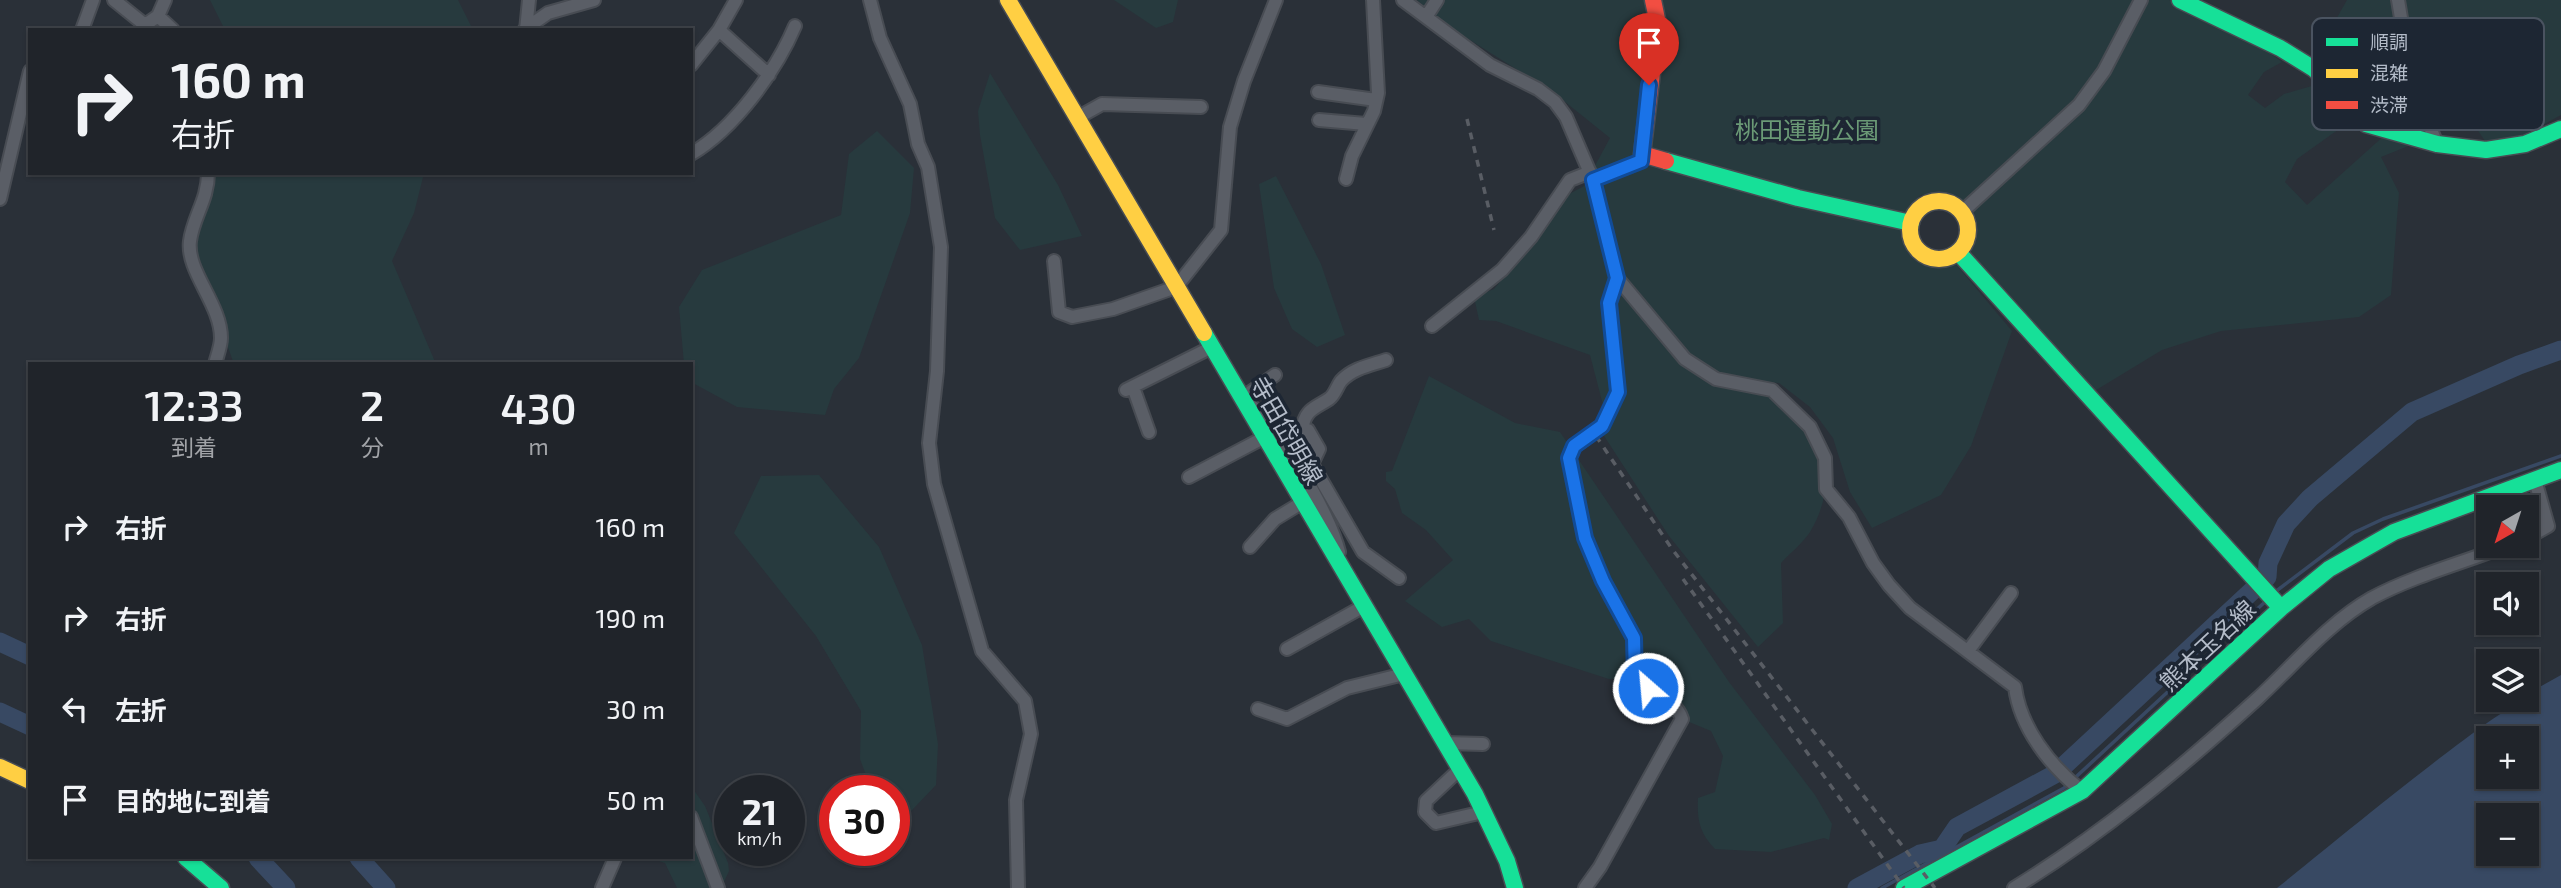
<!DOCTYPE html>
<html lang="ja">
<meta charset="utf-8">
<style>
:root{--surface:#20242a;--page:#282c32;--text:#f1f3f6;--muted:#a2a4a8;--line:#3d4147}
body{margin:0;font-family:"Exo 2","Noto Sans JP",sans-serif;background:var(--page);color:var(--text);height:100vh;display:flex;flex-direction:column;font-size:26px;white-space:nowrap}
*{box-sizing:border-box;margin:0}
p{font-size:23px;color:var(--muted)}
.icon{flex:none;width:38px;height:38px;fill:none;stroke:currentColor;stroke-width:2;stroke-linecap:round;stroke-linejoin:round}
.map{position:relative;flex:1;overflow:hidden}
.panel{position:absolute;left:28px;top:362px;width:665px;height:497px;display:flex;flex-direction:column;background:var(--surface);border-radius:0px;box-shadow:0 2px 5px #0004,0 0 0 2px var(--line)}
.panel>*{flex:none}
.banner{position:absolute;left:28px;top:28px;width:665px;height:147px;border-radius:0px;box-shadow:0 2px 5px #0004,0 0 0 2px var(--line);background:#20242a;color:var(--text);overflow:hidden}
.needle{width:46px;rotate:219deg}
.buttons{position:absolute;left:2476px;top:495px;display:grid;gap:14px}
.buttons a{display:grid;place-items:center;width:63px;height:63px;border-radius:0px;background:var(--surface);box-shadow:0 2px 5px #0004,0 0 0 2px var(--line);font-size:35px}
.speed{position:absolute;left:714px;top:775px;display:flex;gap:14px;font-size:35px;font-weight:700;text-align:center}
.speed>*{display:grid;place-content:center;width:91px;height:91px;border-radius:50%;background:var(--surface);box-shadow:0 2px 5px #0004,0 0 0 2px var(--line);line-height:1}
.speed small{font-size:18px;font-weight:400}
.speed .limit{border:10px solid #d22;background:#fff;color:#111}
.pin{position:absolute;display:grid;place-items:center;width:60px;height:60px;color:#fff;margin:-72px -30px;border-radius:50% 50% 50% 0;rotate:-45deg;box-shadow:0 0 7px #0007}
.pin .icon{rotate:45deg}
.me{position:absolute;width:77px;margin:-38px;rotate:333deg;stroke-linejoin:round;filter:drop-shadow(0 0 5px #0008)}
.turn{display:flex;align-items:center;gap:24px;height:147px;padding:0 28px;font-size:32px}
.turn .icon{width:91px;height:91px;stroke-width:2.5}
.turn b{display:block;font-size:49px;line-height:60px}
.eta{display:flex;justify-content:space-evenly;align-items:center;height:119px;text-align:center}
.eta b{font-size:42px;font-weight:600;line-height:49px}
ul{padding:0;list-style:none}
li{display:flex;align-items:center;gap:21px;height:91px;padding:0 28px}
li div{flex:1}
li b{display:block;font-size:26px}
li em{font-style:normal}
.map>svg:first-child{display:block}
</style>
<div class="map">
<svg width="2561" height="888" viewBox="0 0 2561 888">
<rect width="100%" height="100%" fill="#2a3038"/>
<!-- green -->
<path fill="#273a3e" d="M 210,0 L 458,0 L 473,30 L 225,30 Z
M 1114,0 L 1178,0 L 1173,22 L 1156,28 Z
M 1417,0 L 2169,0 L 2263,48 L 2282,62 L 2264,72 L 2248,95 L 2265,108 L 2284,94 L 2315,85 L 2346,124 L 2297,159 L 2285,182 L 2307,205 L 2386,134 L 2411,145 L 2381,157 L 2399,193 L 2391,295 L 2359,317 L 2221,331 L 2162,350 L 2088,395 L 1962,255 L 1972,233 L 1964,205 L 1946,194 L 1921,195 C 1883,227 1912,279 1954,262 L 2012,331 L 1971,446 L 1941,495 L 1872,528 L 1850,492 L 1833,438 L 1810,407 L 1779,383 L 1744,380 C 1809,404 1850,465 1810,532 C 1803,543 1790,553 1781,563 L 1783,623 L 1758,647 L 1669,536 L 1595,422 L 1603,405 L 1590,355 L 1496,321 L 1479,320 L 1474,297 L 1494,289 L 1545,228 L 1562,198 L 1584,186 L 1610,138 L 1554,93 L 1443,23 Z
M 2347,0 L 2561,0 L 2561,115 L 2517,139 L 2485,141 L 2435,67 L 2394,90 L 2381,37 L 2330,30 Z
M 990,73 L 1058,185 L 1082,236 L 1020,250 L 995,218 L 980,135 L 978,111 Z
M 877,131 L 914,168 L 910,213 L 859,358 L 834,389 L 825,415 L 737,407 L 691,382 L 691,364 L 684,364 L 679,307 L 702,270 L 841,215 L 849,154 Z
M 208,173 L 424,173 L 414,213 L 392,261 L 436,364 L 234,364 L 190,241 Z
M 1276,176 L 1321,264 L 1345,335 L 1317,347 L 1292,329 L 1274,288 L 1259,184 Z
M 1429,376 L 1515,423 L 1560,432 L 1729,682 L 1815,795 L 1832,824 L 1829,840 L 1824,838 L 1771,852 L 1715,849 C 1699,833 1697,819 1698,798 L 1715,792 L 1723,756 L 1711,731 L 1682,719 L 1635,678 L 1609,679 L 1491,641 L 1469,619 L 1442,627 L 1405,601 L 1453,560 L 1426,530 L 1402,513 L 1395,489 L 1386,481 L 1386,472 L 1392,471 Z
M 819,475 L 879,547 L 922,645 L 938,744 L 936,785 L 894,829 L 894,791 L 872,791 L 860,759 L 861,711 L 816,636 L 734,533 L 761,476 Z
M 691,786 L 705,806 L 728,863 L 729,871 L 721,888 L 677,888 L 665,863 L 650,858 L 691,858 Z"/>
<!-- water -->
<path fill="#384963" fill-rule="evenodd" d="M 2561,675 L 2561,888 L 2277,888 C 2310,862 2505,700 2527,700 L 2527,694 ZM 2488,738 L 2527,738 L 2527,777 L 2488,777 ZM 2488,816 L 2527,816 L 2527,854 L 2488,854 Z"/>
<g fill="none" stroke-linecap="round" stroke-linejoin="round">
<!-- stream -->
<path stroke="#384963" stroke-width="3.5" d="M 2275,592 L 2353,533 L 2383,519 L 2561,456
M 1882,888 L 2064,788 L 2267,600"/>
<!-- river -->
<path stroke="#384963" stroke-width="19" d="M 0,642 L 30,656
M 0,712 L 30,726
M 258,858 L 286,888
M 359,858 L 386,888
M 1857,888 L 1920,854 L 1942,849 L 1957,827 L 2055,774 L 2267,577 L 2268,563 L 2286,524 L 2310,498 L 2412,412 L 2519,365 L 2561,350"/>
<defs>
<path id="street" d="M 114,0 L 145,25 L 158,16 L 165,0
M 870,0 L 880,38 L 910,104 L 918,144 L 928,167 L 941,247 L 937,371 L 929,443 L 934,484 L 982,651 L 1025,701 L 1031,734 L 1016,800 L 1018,888
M 1403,0 L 1490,65 L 1538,89 L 1555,102 L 1566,117 L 1593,180 L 1617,278 L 1623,285 L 1685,359 L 1716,379 L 1772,390 L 1810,427 L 1825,458 L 1826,489 L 1849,517 L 1873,563 L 1889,585 L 1910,608 L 2015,687 C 2020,727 2050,766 2082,791
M 2398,0 L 2412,84 L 2437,144
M 158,16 L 173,30
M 1426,17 L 1437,0
M 525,29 L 548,13 L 594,0
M 82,30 L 93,0
M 526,30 L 529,0
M 719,30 L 769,75
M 691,65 L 719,30 L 736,0
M 1318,92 L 1376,100
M 1077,118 L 1102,104 L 1201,107
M 1319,120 L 1366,124
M 691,154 C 734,129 776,71 795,26
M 208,173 C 208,200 193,217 190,241 C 186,271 221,304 221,338 C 221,346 217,356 215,364
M 1346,179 L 1352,156 L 1374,111 L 1378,93 L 1373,0
M 1593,180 L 1641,161 L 1642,154
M 0,199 L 30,71
M 1962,212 L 2079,105 L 2104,71 L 2141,0
M 1054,261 L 1059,312 L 1072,317 L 1113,309 L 1176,287 L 1221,230 L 1230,127 L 1244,81 L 1276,0
M 1432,326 L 1502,270 L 1531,237 L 1570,180 L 1590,172
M 1275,375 L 1242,398 C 1276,422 1329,511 1339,552
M 1133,387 L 1149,432
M 1126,390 L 1212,347
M 1302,430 C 1305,409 1314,409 1329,399 C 1335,395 1337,386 1341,381 C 1353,368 1371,365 1386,360
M 1284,446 L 1298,429 L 1308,430 L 1319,449 L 1312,464
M 1312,464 L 1363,552 L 1399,578
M 1189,477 L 1265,437
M 2527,538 L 2548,526 L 2535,480
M 1250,547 L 1275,519 L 1303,502
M 1287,649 L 1364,606
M 1968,651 L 2011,593
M 1258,709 L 1287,719 L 1347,688 L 1404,674
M 1445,743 L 1483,744
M 1460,769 L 1426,801 L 1425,812 L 1436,823 L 1483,812
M 691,817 L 718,888
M 602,888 L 615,858
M 1585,888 L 1600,867 L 1682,719 C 1677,701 1650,689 1635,678 L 1634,638 L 1603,581 L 1585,538 L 1569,458 L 1575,446 L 1602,426 L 1618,392 L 1609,303 L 1617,278
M 2014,888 C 2101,835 2181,768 2257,699 C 2293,666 2328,623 2372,598 C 2413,576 2462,563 2506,546"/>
<path id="fast" d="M 2180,0 L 2280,48 L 2314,69 L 2339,90 L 2342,101 L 2366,124 L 2437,144 L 2486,150 L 2525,144 L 2561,129
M 1666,161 L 1798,198 L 1911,223
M 1958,252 L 2281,608
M 1204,333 L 1475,794 L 1507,861 L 1515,888
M 186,858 L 221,888
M 1904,888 L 2082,791 L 2281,608 L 2329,569 L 2394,532 L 2561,470"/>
<path id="slow" d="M 1008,0 L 1204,333
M1910 230a29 29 0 1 1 58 0a29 29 0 1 1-58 0Z
M 0,767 L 30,781"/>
<path id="jam" d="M 1653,0 L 1658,24 L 1642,154 L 1666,161"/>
</defs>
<!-- street casing -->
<use href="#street" stroke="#484c53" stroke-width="16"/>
<!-- fast casing -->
<use href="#fast" stroke="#484c53" stroke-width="19"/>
<!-- slow casing -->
<use href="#slow" stroke="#484c53" stroke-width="19"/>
<!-- jam casing -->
<use href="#jam" stroke="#484c53" stroke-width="19"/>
<!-- street -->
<use href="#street" stroke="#5a5e66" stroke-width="12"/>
<!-- fast -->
<use href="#fast" stroke="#16e098" stroke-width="16"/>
<!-- slow -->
<use href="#slow" stroke="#ffcf43" stroke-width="16"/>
<!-- jam -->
<use href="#jam" stroke="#f24e42" stroke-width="16"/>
<!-- rail -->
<path stroke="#595d64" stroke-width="3.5" stroke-dasharray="7 7" stroke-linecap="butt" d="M 1467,119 L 1494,230
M 1596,436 L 1672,549 L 1935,888
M 1683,579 L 1904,888"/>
</g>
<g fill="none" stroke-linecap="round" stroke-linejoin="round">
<defs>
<path id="route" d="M 1648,688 L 1635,678 L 1634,638 L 1603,581 L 1585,538 L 1569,458 L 1574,446 L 1602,426 L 1618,392 L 1609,303 L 1617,278 L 1593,180 L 1641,161 L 1649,85"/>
</defs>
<!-- route casing -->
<use href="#route" stroke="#114b97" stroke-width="18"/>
<!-- route -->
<use href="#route" stroke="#1a73e8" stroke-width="12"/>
</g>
<g text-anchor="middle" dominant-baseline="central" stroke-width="7" stroke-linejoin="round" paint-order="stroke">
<!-- park labels -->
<g font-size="24" fill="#6b9a76" stroke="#1d2633">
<text x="1807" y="129">桃田運動公園</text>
</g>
<!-- street labels -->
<g font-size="24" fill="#b4bcc9" stroke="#1d2633">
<text transform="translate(1287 430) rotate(60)">寺田岱明線</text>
<text transform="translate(2207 645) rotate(-43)">熊本玉名線</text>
</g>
</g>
<!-- legend -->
<rect x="2312" y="18" width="232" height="112" rx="10" fill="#1d2633" stroke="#4a5360" stroke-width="2"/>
<rect x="2326" y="38" width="32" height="8" fill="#16e098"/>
<rect x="2326" y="69" width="32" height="9" fill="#ffcf43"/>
<rect x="2326" y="101" width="32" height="8" fill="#f24e42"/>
<g font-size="19" fill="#b4bcc9">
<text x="2370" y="49">順調</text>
<text x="2370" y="80">混雑</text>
<text x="2370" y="112">渋滞</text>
</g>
</svg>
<div class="buttons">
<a><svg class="needle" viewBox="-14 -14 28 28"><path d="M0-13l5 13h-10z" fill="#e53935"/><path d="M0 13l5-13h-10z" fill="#a2a4a8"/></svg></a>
<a><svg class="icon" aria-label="sound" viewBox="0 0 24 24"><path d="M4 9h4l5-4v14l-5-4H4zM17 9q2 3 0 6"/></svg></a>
<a><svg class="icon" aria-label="layers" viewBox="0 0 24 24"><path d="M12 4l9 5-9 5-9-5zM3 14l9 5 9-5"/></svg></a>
<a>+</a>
<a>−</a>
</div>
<div class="speed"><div>21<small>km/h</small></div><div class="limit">30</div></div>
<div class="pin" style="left:1649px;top:85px;background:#d93025"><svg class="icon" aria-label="arrive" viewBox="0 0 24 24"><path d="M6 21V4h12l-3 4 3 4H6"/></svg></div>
<svg class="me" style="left:1648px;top:688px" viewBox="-20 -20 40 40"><circle r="17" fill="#1a73e8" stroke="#fff" stroke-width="3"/><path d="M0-11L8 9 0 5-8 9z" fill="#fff"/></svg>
<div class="banner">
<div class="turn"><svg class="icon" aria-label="right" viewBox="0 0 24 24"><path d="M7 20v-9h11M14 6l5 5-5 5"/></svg><div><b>160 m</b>右折</div></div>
</div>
<section class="panel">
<div class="eta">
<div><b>12:33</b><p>到着</p></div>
<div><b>2</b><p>分</p></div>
<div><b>430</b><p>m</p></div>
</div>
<ul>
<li><svg class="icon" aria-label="right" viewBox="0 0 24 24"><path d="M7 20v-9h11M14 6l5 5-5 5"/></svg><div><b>右折</b></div><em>160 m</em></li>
<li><svg class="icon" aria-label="right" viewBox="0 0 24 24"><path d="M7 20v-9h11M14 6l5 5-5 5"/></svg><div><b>右折</b></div><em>190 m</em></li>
<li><svg class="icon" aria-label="left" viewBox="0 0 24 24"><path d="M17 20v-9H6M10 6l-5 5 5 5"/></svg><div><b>左折</b></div><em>30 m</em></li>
<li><svg class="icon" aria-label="arrive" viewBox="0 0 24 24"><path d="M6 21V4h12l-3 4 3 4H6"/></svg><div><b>目的地に到着</b></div><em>50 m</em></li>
</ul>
</section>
</div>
